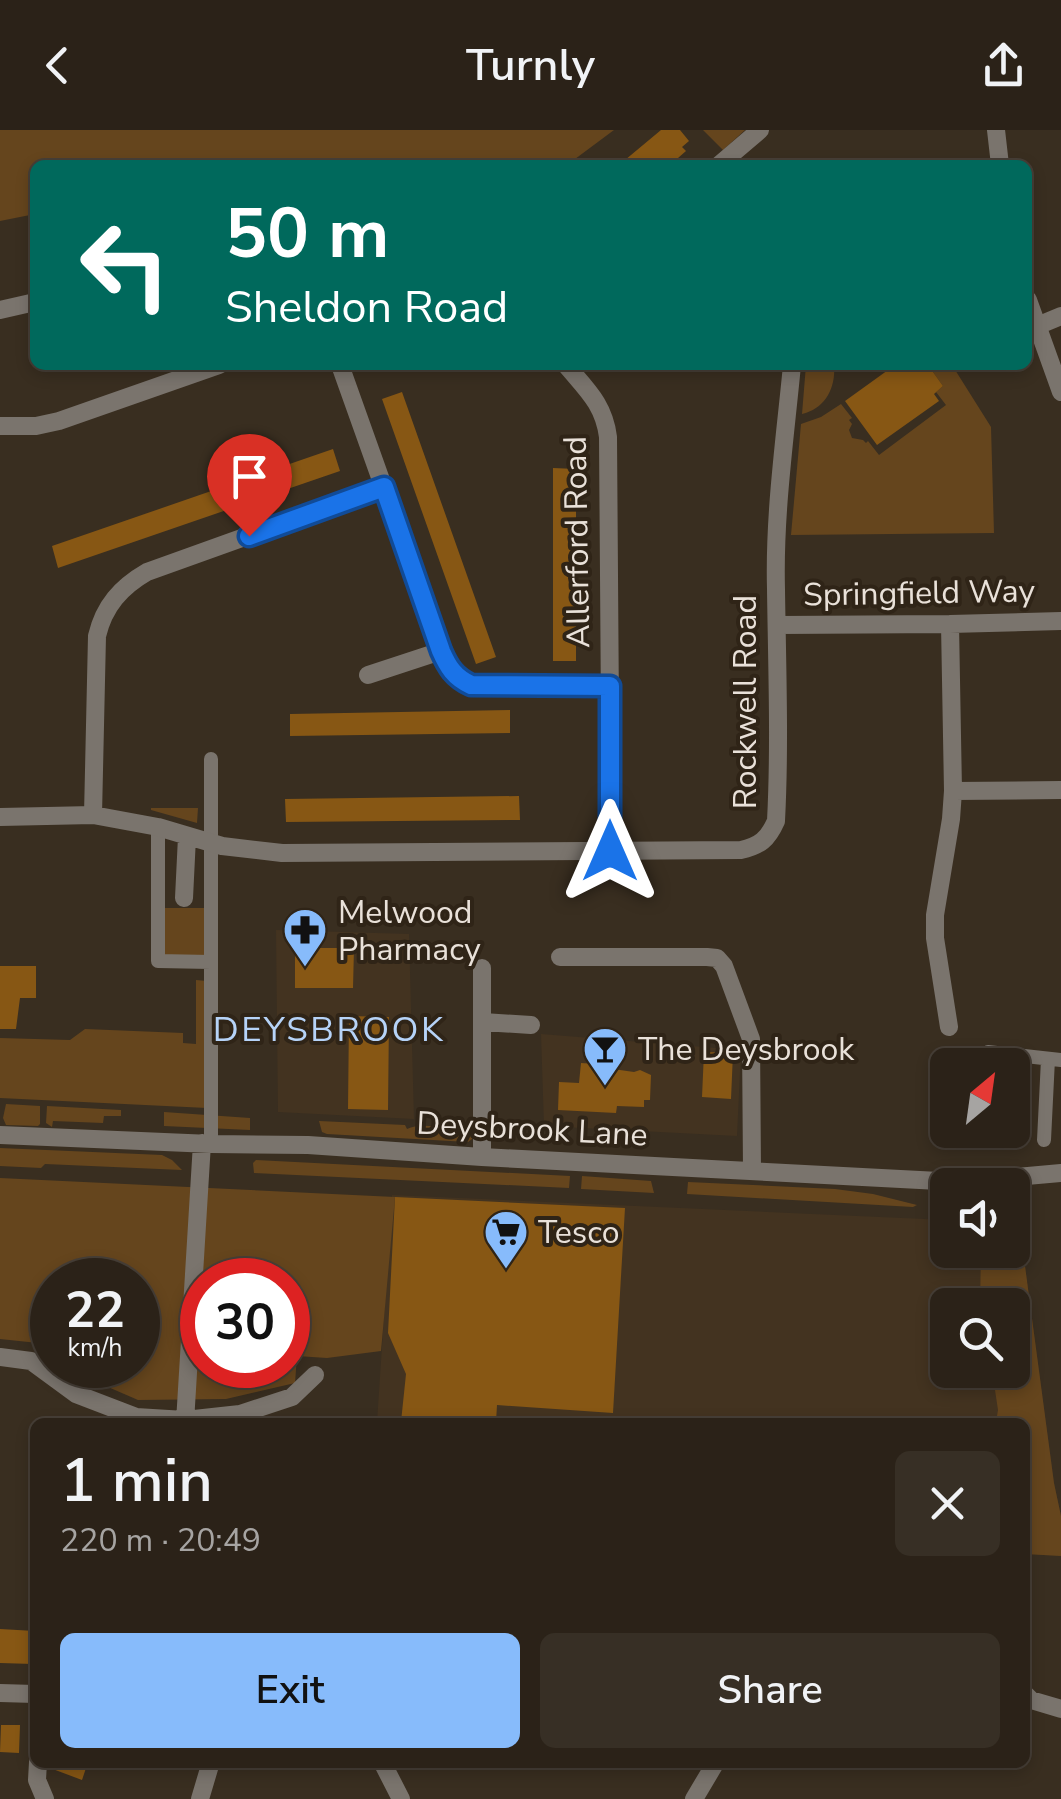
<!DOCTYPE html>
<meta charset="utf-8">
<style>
:root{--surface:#2b2218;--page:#372f25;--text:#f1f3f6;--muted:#a6a4a2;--line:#473f37;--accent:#87bbfb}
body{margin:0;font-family:"Nunito Sans",sans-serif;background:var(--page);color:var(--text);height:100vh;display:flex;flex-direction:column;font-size:38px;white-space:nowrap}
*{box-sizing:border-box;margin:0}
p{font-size:32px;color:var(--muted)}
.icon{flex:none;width:55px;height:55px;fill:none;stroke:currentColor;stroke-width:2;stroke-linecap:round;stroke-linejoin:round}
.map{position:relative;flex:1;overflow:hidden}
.details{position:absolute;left:30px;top:1288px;width:1000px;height:350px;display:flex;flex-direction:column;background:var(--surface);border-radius:15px;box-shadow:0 5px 15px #0003,0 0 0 2px var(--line)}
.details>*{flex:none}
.top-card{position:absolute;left:30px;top:30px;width:1002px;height:210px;border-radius:15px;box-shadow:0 5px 15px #0003,0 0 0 2px var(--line);background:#00695c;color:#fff;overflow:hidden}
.needle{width:65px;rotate:29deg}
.controls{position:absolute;left:930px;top:918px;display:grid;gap:20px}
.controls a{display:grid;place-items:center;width:100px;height:100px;border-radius:15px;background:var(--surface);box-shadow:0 5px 15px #0003,0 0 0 2px var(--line);font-size:50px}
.speed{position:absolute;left:30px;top:1128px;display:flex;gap:20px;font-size:50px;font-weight:700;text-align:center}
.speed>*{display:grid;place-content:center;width:130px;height:130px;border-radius:50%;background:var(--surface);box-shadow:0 5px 15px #0003,0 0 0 2px var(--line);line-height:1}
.speed small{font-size:25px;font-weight:400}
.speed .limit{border:15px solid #d22;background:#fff;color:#111}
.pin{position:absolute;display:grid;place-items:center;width:85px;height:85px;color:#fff;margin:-102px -42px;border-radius:50% 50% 50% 0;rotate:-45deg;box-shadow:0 0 10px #0007}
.pin .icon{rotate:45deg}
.me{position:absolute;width:110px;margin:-55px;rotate:0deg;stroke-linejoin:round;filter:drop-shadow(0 0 8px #0008)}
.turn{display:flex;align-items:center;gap:35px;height:210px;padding:0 30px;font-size:45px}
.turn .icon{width:130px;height:130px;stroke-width:2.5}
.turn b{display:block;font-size:70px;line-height:85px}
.round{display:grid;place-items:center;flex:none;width:105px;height:105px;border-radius:15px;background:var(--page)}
.head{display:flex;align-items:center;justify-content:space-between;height:170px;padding:0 30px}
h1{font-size:60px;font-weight:600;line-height:75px}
.cta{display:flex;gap:20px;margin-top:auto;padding:20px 30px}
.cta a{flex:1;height:115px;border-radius:15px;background:var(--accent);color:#111;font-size:40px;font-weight:600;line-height:115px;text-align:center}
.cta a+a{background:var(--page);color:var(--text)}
header{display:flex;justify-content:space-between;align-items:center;height:130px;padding:0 30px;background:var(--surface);font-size:45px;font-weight:600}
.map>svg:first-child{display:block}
</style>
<header><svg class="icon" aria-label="back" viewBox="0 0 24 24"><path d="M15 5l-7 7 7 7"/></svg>Turnly<svg class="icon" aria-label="share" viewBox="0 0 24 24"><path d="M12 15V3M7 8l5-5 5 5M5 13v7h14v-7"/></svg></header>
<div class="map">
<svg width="1061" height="1669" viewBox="0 0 1061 1669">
<rect width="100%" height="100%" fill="#392e20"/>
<!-- built -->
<path fill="#433320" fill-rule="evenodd" d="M 276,800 L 409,804 L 414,989 L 278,982 Z
M 541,904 L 741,920 L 737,1006 L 544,996 Z
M 392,1065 L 947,1090 L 948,1120 L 1012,1120 L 1013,1091 L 1019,1091 L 1054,1353 L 1061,1386 L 1061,1426 L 1025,1424 L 1025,1292 L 377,1292 ZM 948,1175 L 1012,1175 L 1012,1240 L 948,1240 Z"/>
<!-- green -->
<path fill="#65451d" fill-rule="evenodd" d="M 0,0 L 614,0 L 567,35 L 35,35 L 35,84 L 0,91 Z
M 703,0 L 745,0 L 723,20 Z
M 806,235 L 834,235 C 836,258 825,279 802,284 Z
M 928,235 L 952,235 L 991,297 L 994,403 L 791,405 L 801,294 L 821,287 L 841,274 L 852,288 L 849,290 L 852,294 L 849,300 L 852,308 L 863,310 L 866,313 L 868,311 L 879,325 L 946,275 L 936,262 L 943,256 Z
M 151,678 L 198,678 L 197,693 L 151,680 Z
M 162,778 L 207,778 L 208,829 L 164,829 Z
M 196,850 L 207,851 L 207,978 L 0,968 L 0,908 L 70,910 L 85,899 L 183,903 L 183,913 L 196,914 Z
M 6,974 L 40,976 L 40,994 L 38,996 L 6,995 L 3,988 Z
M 47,976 L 121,980 L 121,986 L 104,986 L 103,993 L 53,991 L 52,997 L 46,993 Z
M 164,982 L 250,988 L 250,1000 L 164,996 Z
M 319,991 L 405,995 L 407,999 C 426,990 455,1002 476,1006 L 468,1012 L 327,1004 L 322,1002 Z
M 0,1018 L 162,1025 L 172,1030 L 182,1040 L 45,1034 L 41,1038 L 0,1036 Z
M 256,1030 L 570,1046 L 569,1058 L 254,1043 L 253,1033 Z
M 582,1046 L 651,1051 L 654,1063 L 581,1059 Z
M 0,1048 L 395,1067 L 381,1221 L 327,1228 L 297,1226 L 295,1253 L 226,1269 L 138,1270 L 85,1247 L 68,1235 L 138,1235 L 138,1150 L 52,1150 L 52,1224 L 38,1213 L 0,1209 ZM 202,1150 L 288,1150 L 288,1235 L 202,1235 Z
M 688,1052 L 835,1059 L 873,1064 L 917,1075 L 913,1077 L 687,1064 Z
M 1013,1091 L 1019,1091 L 1054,1353 L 1061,1386 L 1061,1426 L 1025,1424 L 1025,1292 L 996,1292 L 998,1280 L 992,1240 L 1012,1240 L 1012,1175 L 980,1175 L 981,1120 L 1012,1120 Z"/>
<!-- building -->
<path fill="#875714" d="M 661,0 L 680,0 L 689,11 L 682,17 L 686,21 L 670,35 L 619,35 Z
M 895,235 L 928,235 L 943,256 L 934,264 L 939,271 L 877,315 L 845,271 Z
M 402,262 L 496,527 L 476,534 L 382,269 Z
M 333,319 L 340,341 L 58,438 L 52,416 Z
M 553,338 L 576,339 L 576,531 L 553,531 Z
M 510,580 L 510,603 L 290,606 L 290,584 Z
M 519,666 L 520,690 L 286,692 L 285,669 Z
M 295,818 L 354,818 L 353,858 L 295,858 Z
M 0,836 L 36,836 L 36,868 L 20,868 L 16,899 L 0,899 Z
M 349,886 L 389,887 L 388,980 L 348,979 Z
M 704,922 L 733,923 L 731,969 L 702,967 Z
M 581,933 L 596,934 L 595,943 L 613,939 L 634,942 L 640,940 L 651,945 L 650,970 L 644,970 L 644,977 L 617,976 L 616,983 L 558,980 L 559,952 L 579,953 Z
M 395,1067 L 625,1078 L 613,1283 L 497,1275 L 496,1292 L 401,1292 L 406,1244 L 388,1203 Z
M 0,1499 L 35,1501 L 33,1534 L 0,1533 Z
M 1,1595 L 20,1595 L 19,1623 L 0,1622 Z
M 50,1632 L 88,1632 L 82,1650 L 50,1638 Z"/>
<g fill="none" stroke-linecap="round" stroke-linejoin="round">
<!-- pedestrian -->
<path stroke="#7a746d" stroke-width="14" d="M 211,629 L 211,1014
M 158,697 L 158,831 L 211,832
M 988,922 L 1061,930
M 1044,1010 L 1048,929"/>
<!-- minor -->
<path stroke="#7a746d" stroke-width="18" d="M 996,0 L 1000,35
M 719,35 L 760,0
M 1028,170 L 1061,262
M 0,180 L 35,172
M 1037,196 L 1061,186
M 340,235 L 448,538 L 455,546 L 471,555 L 609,556
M 566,235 C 586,259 604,274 608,307 L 611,721
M 0,296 L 36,296 L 59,291 L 219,235
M 778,495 L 950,494 L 1061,491
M 368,545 L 441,521
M 953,661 L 1061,660
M 93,685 L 97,506 C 104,476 121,457 147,442 L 384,357
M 0,687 L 93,685 L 158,697 L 222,716 L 282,723 L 741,720 C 760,716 768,709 776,691 C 780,614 777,536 776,459 C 774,384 785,309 792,235
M 184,768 L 187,707
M 560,827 L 707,827 L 717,828 L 724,836 L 751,909 L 752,1041
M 483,892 L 531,895
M 949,897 L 935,808 L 935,785 L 951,689 L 953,661 L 950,494
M 0,1005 L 211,1014 L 308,1015 L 482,1027 L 958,1052 L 1061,1043
M 482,1027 L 482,838
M 0,1227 L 31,1231 L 76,1264 L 136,1287 L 185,1290 L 240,1284 L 292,1267 L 315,1245
M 185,1292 L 202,1013
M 0,1563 L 35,1564
M 1025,1564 L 1031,1570 L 1061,1579
M 38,1632 L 37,1650 L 45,1669
M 382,1632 L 401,1669
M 200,1669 L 211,1632
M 694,1669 L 716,1632"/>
</g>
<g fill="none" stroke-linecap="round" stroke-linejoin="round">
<defs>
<path id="route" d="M 249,406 L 384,357 L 441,521 C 448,537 454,547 471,555 L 610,556 L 610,721"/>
</defs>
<!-- route casing -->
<use href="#route" stroke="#114b97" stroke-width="25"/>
<!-- route -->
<use href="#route" stroke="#1a73e8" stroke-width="18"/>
</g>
<!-- icons -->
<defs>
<symbol id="pharmacy-pin" viewBox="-11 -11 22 30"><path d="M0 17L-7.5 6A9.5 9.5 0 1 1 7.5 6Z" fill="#87bbfb" stroke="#2f2417"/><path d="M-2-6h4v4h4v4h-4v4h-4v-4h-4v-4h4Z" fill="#111"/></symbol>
<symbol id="bar-pin" viewBox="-11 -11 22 30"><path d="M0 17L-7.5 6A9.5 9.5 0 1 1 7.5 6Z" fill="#87bbfb" stroke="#2f2417"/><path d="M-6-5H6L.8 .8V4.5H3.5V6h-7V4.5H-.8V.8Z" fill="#111"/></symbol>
<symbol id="supermarket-pin" viewBox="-11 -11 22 30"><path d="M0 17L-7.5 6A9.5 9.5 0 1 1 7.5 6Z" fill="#87bbfb" stroke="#2f2417"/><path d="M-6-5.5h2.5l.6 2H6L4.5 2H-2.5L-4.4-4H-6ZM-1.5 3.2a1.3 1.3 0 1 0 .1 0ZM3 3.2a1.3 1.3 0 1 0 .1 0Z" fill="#111"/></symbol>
</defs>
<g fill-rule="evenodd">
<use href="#pharmacy-pin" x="280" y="775" width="50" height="68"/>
<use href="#bar-pin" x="580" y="894" width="50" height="68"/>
<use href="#supermarket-pin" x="481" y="1077" width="50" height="68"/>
</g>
<g text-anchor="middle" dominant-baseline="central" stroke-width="8" stroke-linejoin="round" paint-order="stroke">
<!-- street labels -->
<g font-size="32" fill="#e9e1d9" stroke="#2f2417">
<text transform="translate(577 412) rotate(-91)">Allerford Road</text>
<text transform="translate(919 463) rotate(-1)">Springfield Way</text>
<text transform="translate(745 572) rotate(-90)">Rockwell Road</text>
<text transform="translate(532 999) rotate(3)">Deysbrook Lane</text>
</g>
<!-- poi labels -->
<g font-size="32" fill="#e9e1d9" stroke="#2f2417" text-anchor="start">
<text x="338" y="782">Melwood<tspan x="338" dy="37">Pharmacy</tspan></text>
<text x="638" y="919">The Deysbrook</text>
<text x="538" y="1102">Tesco</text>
</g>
<!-- neighbourhood labels -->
<g font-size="35" letter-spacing="2.5" fill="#b6d3f8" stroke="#2f2417">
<text x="329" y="899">DEYSBROOK</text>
</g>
</g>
</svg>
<div class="controls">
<a><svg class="needle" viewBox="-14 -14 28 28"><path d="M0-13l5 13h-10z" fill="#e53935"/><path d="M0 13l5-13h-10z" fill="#a6a4a2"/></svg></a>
<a><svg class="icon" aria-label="sound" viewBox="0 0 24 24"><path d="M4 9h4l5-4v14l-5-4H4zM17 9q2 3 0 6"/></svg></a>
<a><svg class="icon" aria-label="search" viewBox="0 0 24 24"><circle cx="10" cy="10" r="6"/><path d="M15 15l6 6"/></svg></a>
</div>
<div class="speed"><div>22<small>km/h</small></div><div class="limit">30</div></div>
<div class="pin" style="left:249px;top:406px;background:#d93025"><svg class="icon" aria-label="arrive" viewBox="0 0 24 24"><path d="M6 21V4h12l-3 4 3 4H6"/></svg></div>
<svg class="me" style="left:610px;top:721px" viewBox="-20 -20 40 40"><path d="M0-17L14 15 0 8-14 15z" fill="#1a73e8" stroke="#fff" stroke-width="4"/></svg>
<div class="top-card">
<div class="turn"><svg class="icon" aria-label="left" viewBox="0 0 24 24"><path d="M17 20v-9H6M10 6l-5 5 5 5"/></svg><div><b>50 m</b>Sheldon Road</div></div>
</div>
<section class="details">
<div class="head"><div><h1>1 min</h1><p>220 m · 20:49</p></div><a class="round"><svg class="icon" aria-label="close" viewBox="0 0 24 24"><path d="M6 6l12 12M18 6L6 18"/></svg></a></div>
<div class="cta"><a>Exit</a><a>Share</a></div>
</section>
</div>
